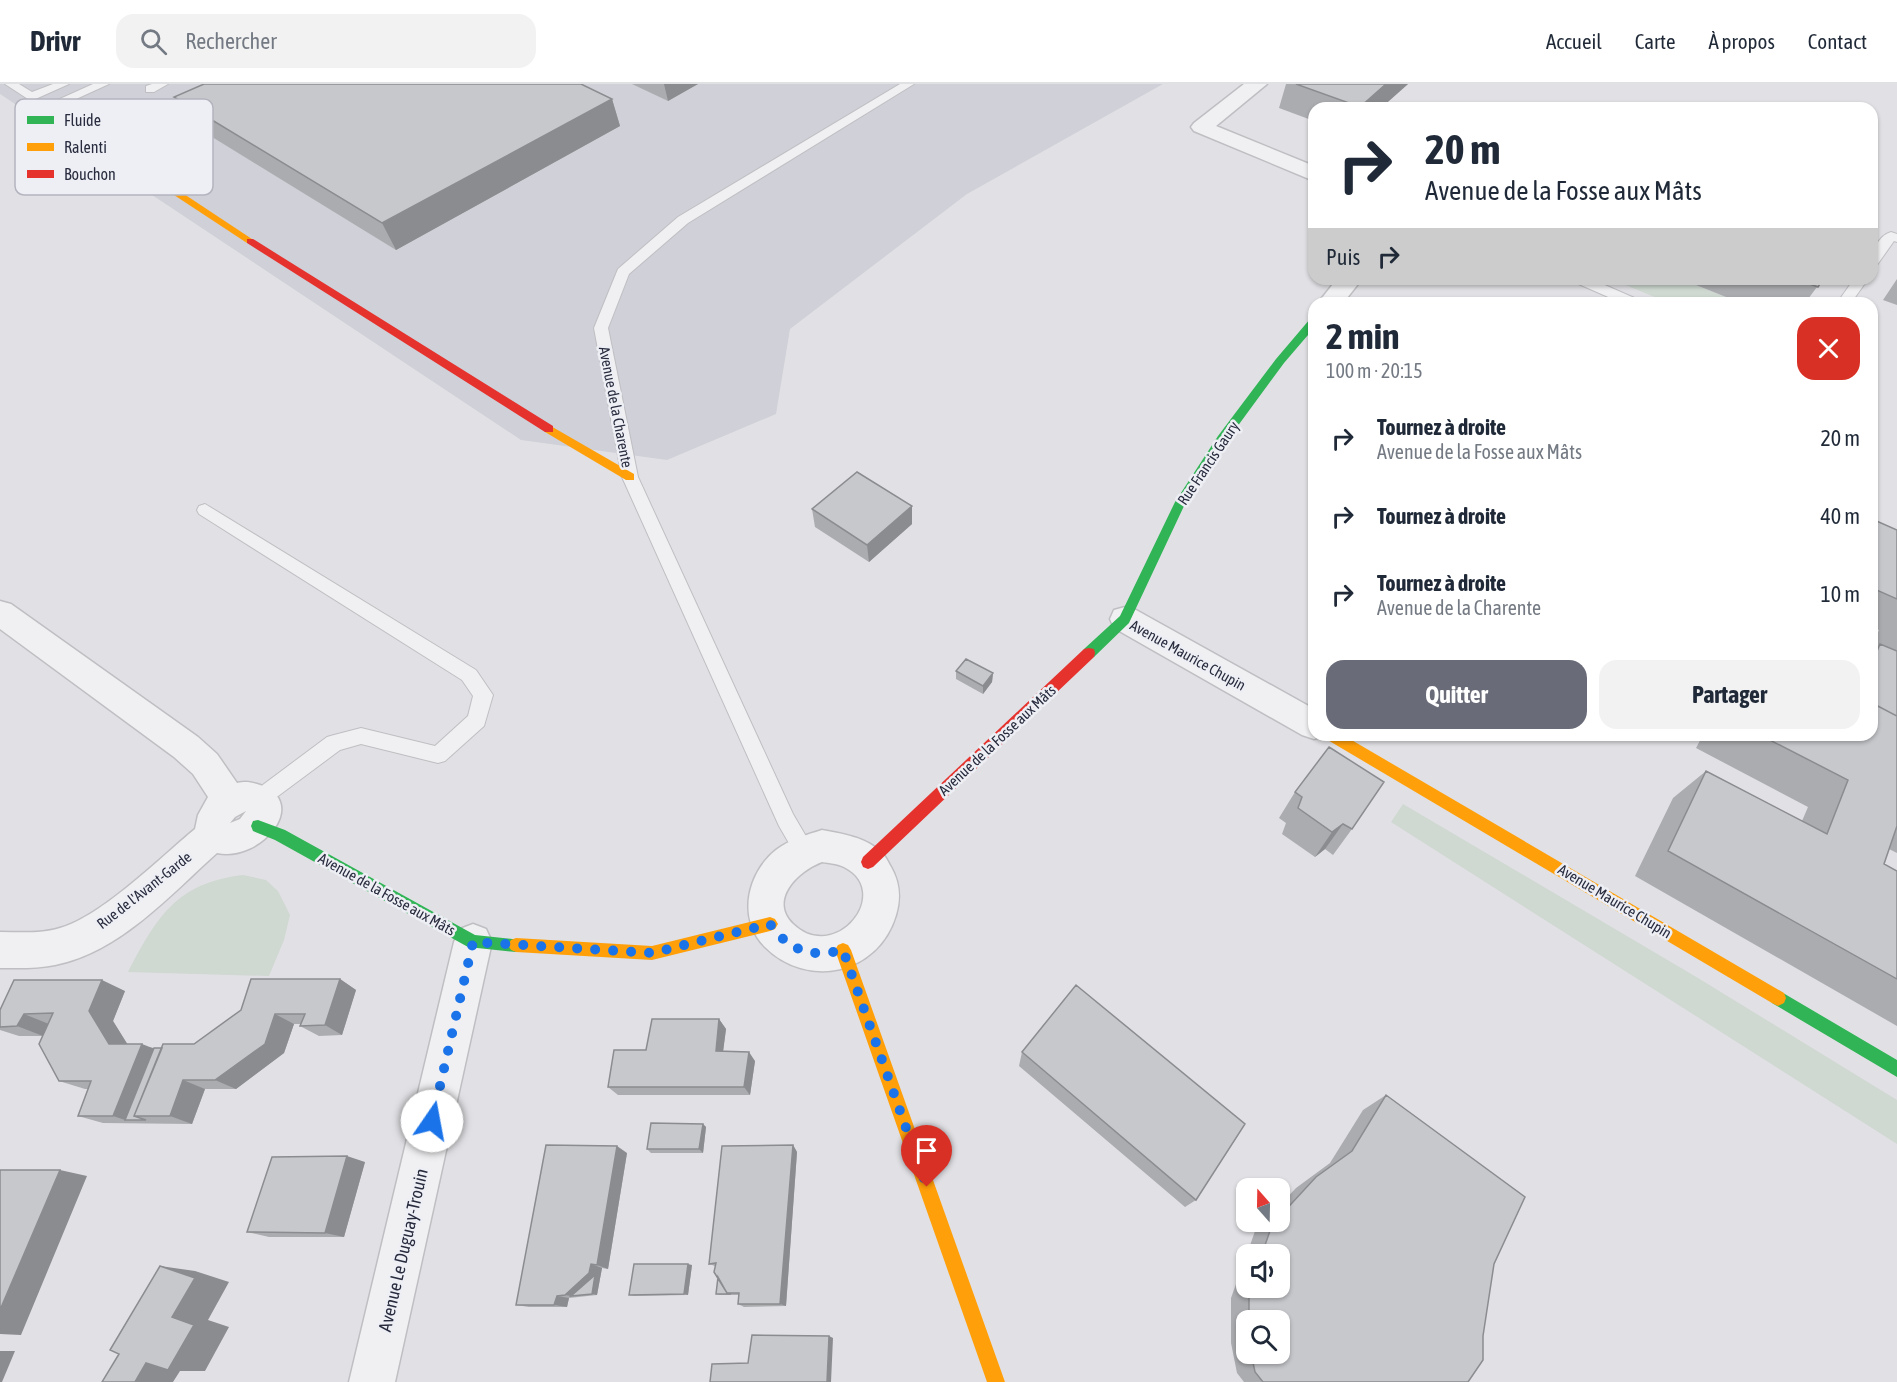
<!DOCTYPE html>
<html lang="fr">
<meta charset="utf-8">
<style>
:root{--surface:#fff;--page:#f2f2f3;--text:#1f2937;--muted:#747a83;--line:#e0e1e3;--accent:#696b78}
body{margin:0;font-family:"Asap Condensed",sans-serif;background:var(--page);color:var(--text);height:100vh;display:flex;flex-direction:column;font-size:22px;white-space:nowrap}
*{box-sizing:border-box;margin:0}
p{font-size:20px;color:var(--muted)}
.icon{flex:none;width:33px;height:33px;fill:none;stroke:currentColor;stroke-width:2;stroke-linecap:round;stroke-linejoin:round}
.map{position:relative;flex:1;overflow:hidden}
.side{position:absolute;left:1308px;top:213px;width:570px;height:444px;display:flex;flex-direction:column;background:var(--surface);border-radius:18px;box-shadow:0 2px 4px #0004}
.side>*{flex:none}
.top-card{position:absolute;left:1308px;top:18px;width:570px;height:183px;border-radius:18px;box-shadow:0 2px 4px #0004;background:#fff;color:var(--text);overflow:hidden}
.needle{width:39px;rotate:340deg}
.buttons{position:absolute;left:1236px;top:1094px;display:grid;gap:12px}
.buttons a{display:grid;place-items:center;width:54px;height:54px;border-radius:12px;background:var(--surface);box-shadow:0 2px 4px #0004;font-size:30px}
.pin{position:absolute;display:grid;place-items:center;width:51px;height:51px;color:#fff;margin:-62px -26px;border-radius:50% 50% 50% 0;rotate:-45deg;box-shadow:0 0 6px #0007}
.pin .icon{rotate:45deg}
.me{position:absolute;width:66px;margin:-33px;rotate:12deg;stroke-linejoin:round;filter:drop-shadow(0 0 4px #0008)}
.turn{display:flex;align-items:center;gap:21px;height:126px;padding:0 18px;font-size:27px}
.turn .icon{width:78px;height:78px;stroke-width:2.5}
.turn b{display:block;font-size:42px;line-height:51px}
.then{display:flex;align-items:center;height:57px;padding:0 18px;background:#0003;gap:12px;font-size:22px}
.round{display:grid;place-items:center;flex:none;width:63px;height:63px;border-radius:18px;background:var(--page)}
.overview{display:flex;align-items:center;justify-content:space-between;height:102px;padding:0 18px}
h1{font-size:36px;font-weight:700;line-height:45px}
.button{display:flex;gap:12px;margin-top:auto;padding:12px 18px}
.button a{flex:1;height:69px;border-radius:18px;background:var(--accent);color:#fff;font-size:24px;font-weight:700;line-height:69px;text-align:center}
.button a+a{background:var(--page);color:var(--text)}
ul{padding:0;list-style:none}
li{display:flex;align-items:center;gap:18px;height:78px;padding:0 18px}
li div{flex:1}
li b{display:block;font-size:22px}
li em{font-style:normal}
header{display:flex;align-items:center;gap:36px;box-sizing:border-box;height:84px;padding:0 30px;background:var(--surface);border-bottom:2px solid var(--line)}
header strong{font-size:28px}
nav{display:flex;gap:33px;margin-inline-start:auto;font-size:21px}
.search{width:420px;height:54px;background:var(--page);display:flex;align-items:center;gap:15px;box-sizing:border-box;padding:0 21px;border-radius:18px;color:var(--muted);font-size:22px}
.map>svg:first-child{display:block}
</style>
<header>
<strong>Drivr</strong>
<div class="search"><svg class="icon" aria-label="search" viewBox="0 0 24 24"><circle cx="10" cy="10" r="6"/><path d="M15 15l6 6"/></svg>Rechercher</div>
<nav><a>Accueil</a><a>Carte</a><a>À propos</a><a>Contact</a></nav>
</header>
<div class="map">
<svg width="1897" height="1298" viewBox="0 0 1897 1298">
<rect width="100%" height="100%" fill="#e1e1e5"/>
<!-- built -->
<path fill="#cfd0d8" d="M 0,0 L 1163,0 L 967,110 L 790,245 L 776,330 L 667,376 L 521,356 L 0,10 Z"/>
<!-- green -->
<path fill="#cfd8d1" d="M 1611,195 L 1681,195 L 1741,219 L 1669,219 Z
M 1403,720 L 1698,894 L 1897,1016 L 1897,1060 L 1391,738 Z
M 243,791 L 266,796 L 278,807 L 290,831 L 284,856 L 269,892 L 128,888 C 157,833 176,799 243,791 Z"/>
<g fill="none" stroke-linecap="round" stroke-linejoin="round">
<defs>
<path id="lane" d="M 5,0 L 19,0 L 32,8 L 53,0 L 69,0 L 31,17 Z
M 93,0 L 109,0 L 52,26 L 44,26 L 42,23 Z
M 152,0 L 168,0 L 154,8 L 146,8 L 146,2 Z
M 900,0 L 914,0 L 688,139 L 629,190 L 608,244 L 638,393 L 793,730 L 814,766 L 811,773 L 804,775 L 797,773 L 779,742 L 622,393 L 594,244 L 618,185 L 678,133 Z
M 1891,148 L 1897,150 L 1897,158 L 1894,157 L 1877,181 L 1872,182 C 1872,169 1877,152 1891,148 Z
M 1572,195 L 1591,195 L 1639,216 L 1641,219 L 1622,219 L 1574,198 Z
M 1854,195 L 1868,195 L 1851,219 L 1837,219 Z
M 205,420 L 476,586 L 493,611 L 484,642 L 445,677 L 438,679 L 361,660 L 340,666 L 266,721 L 259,724 L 252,721 L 249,715 L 252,709 L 327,653 L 334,651 L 361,644 L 435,662 L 468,632 L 473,612 L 462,596 L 199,430 L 197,426 L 199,422 Z"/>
<path id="street" d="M 1244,0 L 1267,0 L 1216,42 L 1314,82 L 1314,97 L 1194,47 L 1191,43 L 1194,39 Z
M 1337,195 L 1362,195 L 1343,219 L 1318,219 Z
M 0,517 L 11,520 L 198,653 L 217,670 L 237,699 C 246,697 251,698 260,701 C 310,718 262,778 217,769 C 170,811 120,868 55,881 C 37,885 18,884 0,884 L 0,848 C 20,848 41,850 60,844 C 102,832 161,773 195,745 L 198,731 L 208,713 L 193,690 L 174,673 L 0,545 ZM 246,727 L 240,735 L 230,739 L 235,733 Z
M 1125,523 L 1136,526 L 1314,625 L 1314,651 L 1325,651 L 1314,655 L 1302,651 L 1114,544 L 1110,535 L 1114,526 Z
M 822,746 C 843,750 865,753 881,768 C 885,771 888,778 891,783 C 900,799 901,814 896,831 C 878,891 807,905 765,863 C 737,835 747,789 776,766 C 789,756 806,751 822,746 ZM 822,778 C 829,779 838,780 844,783 C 894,808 836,881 793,840 C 768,816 798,787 822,778 Z
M 473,840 L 486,845 L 492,858 L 395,1298 L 349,1298 L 454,858 L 460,845 Z"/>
</defs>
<!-- lane casing -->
<use href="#lane" stroke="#bfbfc3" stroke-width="2"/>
<!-- street casing -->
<use href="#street" stroke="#bfbfc3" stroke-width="3"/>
<!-- lane -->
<use href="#lane" fill="#f0f0f2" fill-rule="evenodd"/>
<!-- street -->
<use href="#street" fill="#f0f0f2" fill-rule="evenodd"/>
<!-- fast -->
<path fill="#30b455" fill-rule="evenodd" d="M 1314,234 L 1314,244 L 1284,279 L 1226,358 L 1184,422 L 1129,539 L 1094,573 L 1084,573 L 1083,569 L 1084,565 L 1120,532 L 1175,418 L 1218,352 L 1276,275 L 1310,235 Z
M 258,736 L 285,746 L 475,851 L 521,856 L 524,861 L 521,866 L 516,868 L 468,863 L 275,756 L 253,747 L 251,742 L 253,737 Z
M 1778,906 L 1897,976 L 1897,993 L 1772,919 L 1770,914 L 1772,909 Z"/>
<!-- slow -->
<path fill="#ff9f0a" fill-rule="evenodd" d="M 57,30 L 63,30 L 255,157 L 247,159 L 57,34 Z
M 549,341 L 634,390 L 634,396 L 626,396 L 545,348 L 543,345 Z
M 1324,651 L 1343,651 L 1784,909 L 1786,914 L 1784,919 L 1778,922 L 1772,919 L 1326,655 Z
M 770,833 L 775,835 L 778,840 L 775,845 L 770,847 L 652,876 L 516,868 L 511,866 L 508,861 L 511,856 L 516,854 L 652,862 Z
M 843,859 L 848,861 L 851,866 L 1005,1298 L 987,1298 L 835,866 L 838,861 Z"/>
<!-- jam -->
<path fill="#e5322d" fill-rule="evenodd" d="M 247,155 L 253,155 L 553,342 L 553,348 L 545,348 L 247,159 Z
M 1089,564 L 1094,565 L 1095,569 L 1094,573 L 873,783 L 868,785 L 863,783 L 861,778 L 863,773 L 1084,565 Z"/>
</g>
<!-- wall -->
<path fill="#abacaf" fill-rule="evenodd" d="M 632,0 L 698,0 L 668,17 Z
M 1286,0 L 1408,0 L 1381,24 L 1314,24 L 1314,37 L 1279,24 Z
M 174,13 L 612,15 L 620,42 L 396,166 L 191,40 Z
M 1681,195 L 1823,195 L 1805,219 L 1741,219 Z
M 1897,195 L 1897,221 L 1883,216 Z
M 812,425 L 912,440 L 869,478 L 815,443 Z
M 1872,435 L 1897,446 L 1897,769 L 1889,765 L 1884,780 L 1897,787 L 1897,942 L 1635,792 L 1673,714 L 1706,687 L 1802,737 L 1808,723 L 1696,664 L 1703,651 L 1872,651 L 1872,562 L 1879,546 L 1872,543 Z
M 956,587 L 993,589 L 992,598 L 983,610 L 956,595 Z
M 1295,708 L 1352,745 L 1333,771 L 1325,765 L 1315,773 L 1282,750 L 1286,739 L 1279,734 Z
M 340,895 L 356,906 L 342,951 L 319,952 L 300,942 L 301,940 L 294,940 L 284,969 L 236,1005 L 205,1005 L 192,1040 L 103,1039 L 78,1032 L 88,1005 L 85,1005 L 59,997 L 43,952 L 19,952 L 0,946 L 0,926 L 125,907 L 113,937 L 127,960 L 154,964 L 162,964 L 194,960 Z
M 719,935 L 726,945 L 723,967 L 755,977 L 750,1011 L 618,1011 L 608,1003 L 646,966 Z
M 1022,968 L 1196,1116 L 1185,1123 L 1019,982 Z
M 1386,1011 L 1494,1180 L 1468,1298 L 1244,1298 L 1237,1289 L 1231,1259 L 1231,1214 L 1246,1172 L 1246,1203 L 1280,1203 L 1280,1170 L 1247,1170 L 1255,1147 L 1265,1137 L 1280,1137 L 1280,1121 L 1296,1104 L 1330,1079 L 1363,1026 ZM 1246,1236 L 1280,1236 L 1280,1269 L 1246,1269 Z
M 703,1040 L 706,1043 L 703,1069 L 651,1069 L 647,1065 Z
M 793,1061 L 797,1068 L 786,1222 L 744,1223 L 738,1220 L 739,1211 L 720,1211 L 716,1210 L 718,1193 L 715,1182 L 709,1180 Z
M 627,1069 L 608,1185 L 602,1184 L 597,1211 L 569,1214 L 567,1223 L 529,1223 L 516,1221 Z
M 365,1078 L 344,1153 L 269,1153 L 247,1148 Z
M 692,1181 L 688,1211 L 634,1212 L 629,1211 Z"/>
<!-- shaded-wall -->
<path fill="#8b8c8f" d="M 664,0 L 698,0 L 668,17 Z
M 1386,0 L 1408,0 L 1381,24 L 1359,24 Z
M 612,15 L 620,42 L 396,166 L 382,139 Z
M 912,422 L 912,440 L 869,478 L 867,461 Z
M 993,589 L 992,598 L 983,610 L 983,602 Z
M 1343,740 L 1325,765 L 1315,773 L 1332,748 Z
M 340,895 L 356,906 L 342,951 L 325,941 Z
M 102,896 L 125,907 L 113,937 L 133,969 L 109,960 L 89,927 Z
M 24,930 L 49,940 L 43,952 L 17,942 Z
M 275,930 L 294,940 L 284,969 L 236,1005 L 215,996 Z
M 719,935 L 726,945 L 722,976 L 716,967 Z
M 142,960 L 165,969 L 125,1036 L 113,1032 Z
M 749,968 L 755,977 L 750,1011 L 744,1003 Z
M 183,996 L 205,1005 L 192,1040 L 170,1032 Z
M 703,1040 L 706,1043 L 703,1069 L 699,1065 Z
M 793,1061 L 797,1068 L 786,1222 L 780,1220 Z
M 617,1062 L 627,1069 L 608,1185 L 597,1181 Z
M 347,1072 L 365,1078 L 344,1153 L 325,1149 Z
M 60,1086 L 87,1092 L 21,1251 L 0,1250 L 0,1226 Z
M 591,1180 L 602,1184 L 597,1211 L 592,1210 L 571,1212 L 565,1211 Z
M 688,1180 L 692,1181 L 688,1211 L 684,1210 Z
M 160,1182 L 195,1187 L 229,1198 L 208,1236 L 229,1243 L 205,1287 L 180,1287 L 173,1298 L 129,1298 L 144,1270 L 172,1233 Z
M 557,1212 L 569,1214 L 567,1223 L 554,1221 Z
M 829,1252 L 833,1254 L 831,1298 L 827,1298 Z
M 0,1267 L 15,1267 L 2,1298 L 0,1298 Z"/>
<!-- building -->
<path fill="#c7c8cc" stroke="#8b8c8f" stroke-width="1.5" d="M 204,0 L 581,0 L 612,15 L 382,139 L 174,13 Z
M 1296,0 L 1386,0 L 1360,23 Z
M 1796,195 L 1823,195 L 1818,203 Z
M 857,388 L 912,422 L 867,461 L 812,425 Z
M 1872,435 L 1897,446 L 1897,515 L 1872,504 Z
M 1880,560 L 1897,567 L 1897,632 L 1872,619 L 1872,579 Z
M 966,575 L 993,589 L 983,602 L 956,587 Z
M 1872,619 L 1897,632 L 1897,742 L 1884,780 L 1897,787 L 1897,895 L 1668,767 L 1706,687 L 1827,750 L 1848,696 L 1760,651 L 1872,651 Z
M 1329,663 L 1384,698 L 1352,745 L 1343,740 L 1332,748 L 1298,724 L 1302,713 L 1295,708 Z
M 251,895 L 340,895 L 325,941 L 300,942 L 305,930 L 275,930 L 265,960 L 215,996 L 183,996 L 170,1032 L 134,1032 L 163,960 L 194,960 L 241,926 Z
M 14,896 L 102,896 L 89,927 L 109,960 L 142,960 L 113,1032 L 78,1032 L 91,997 L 59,997 L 39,960 L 53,929 L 24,930 L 17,942 L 0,943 L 0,926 Z
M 1076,901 L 1245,1040 L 1196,1116 L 1022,968 Z
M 652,935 L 719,935 L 716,967 L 749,968 L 744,1003 L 608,1003 L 614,966 L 646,966 Z
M 154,964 L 162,964 L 134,1032 L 146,1036 L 125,1036 Z
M 1386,1011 L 1525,1113 L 1494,1180 L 1483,1252 L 1483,1276 L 1468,1298 L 1263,1298 L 1255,1288 L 1251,1269 L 1280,1269 L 1280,1236 L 1249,1236 L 1249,1210 L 1251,1203 L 1280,1203 L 1280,1170 L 1262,1170 L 1273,1138 L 1275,1137 L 1280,1137 L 1280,1132 L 1316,1093 L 1352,1067 Z
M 651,1039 L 703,1040 L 699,1065 L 647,1065 Z
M 546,1061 L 617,1062 L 597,1181 L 591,1180 L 589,1189 L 565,1211 L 557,1212 L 554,1221 L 516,1221 Z
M 793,1061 L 780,1220 L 738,1220 L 739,1209 L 727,1209 L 714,1188 L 716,1179 L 709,1180 L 722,1062 Z
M 347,1072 L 325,1149 L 247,1148 L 272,1073 Z
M 0,1086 L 60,1086 L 0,1226 Z
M 634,1180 L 688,1180 L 684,1210 L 629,1211 Z
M 160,1182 L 195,1194 L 172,1233 L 194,1241 L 168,1286 L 146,1279 L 135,1298 L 102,1298 L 119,1270 L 110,1266 Z
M 595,1191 L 592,1210 L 571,1212 Z
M 718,1193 L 727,1209 L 731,1210 L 716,1210 Z
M 752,1251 L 829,1252 L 827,1298 L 710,1298 L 712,1280 L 748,1279 Z"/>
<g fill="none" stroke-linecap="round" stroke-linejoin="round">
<!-- route -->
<path stroke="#1a73e8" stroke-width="10" stroke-dasharray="0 18" d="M 432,1037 L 473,858 L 652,869 L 770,840 C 789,867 812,874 843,866 L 927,1103"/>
</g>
<g text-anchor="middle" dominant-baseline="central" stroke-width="5" stroke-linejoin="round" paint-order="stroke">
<!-- street labels -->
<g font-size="15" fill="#282c3e" stroke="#eeeff5">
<text transform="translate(616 323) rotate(79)">Avenue de la Charente</text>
<text transform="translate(1208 379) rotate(-56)">Rue Francis Gaury</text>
<text transform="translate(1188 571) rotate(29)">Avenue Maurice Chupin</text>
<text transform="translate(997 656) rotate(-43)">Avenue de la Fosse aux Mâts</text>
<text transform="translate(144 806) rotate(-38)">Rue de l'Avant-Garde</text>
<text transform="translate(387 810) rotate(29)">Avenue de la Fosse aux Mâts</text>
<text transform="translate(1615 817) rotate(31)">Avenue Maurice Chupin</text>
</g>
<!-- near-street labels -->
<g font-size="18" fill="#282c3e" stroke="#eeeff5">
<text transform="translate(403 1166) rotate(-77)">Avenue Le Duguay-Trouin</text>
</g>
</g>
<!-- legend -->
<rect x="15" y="15" width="198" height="96" rx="9" fill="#eeeff5" stroke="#b3b4be" stroke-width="1.5"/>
<rect x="27" y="32" width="27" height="8" fill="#30b455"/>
<rect x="27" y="59" width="27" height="8" fill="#ff9f0a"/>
<rect x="27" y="86" width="27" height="8" fill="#e5322d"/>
<g font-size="16" fill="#282c3e">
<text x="64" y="42">Fluide</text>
<text x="64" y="69">Ralenti</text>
<text x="64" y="96">Bouchon</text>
</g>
</svg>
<div class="buttons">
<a><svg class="needle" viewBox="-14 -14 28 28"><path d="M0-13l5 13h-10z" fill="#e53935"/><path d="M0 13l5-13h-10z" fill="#747a83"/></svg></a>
<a><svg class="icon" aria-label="sound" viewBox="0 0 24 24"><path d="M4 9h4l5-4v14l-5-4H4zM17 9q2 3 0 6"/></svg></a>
<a><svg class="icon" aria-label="search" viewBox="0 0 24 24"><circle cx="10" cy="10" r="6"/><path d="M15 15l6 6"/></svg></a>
</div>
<div class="pin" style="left:927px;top:1103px;background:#d93025"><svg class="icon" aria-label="arrive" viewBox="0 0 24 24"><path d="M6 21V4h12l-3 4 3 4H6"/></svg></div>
<svg class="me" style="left:432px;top:1037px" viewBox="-20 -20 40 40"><circle r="19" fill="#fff"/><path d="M0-13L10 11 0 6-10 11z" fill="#1a73e8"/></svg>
<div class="top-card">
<div class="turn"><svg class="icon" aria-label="right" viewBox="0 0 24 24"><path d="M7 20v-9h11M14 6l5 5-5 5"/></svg><div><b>20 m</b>Avenue de la Fosse aux Mâts</div></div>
<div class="then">Puis<svg class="icon" aria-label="right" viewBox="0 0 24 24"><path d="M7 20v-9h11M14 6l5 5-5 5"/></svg></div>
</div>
<section class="side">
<div class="overview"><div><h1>2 min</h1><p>100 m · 20:15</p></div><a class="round" style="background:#d93025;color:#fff"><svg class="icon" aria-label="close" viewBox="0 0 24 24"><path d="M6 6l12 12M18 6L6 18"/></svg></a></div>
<ul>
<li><svg class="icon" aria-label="right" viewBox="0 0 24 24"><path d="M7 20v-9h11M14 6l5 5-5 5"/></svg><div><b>Tournez à droite</b><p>Avenue de la Fosse aux Mâts</p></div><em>20 m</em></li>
<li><svg class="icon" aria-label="right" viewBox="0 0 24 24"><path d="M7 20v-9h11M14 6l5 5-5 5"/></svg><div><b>Tournez à droite</b></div><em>40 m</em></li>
<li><svg class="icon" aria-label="right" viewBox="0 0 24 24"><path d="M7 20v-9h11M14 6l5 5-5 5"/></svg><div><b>Tournez à droite</b><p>Avenue de la Charente</p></div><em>10 m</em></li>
</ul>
<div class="button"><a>Quitter</a><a>Partager</a></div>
</section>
</div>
